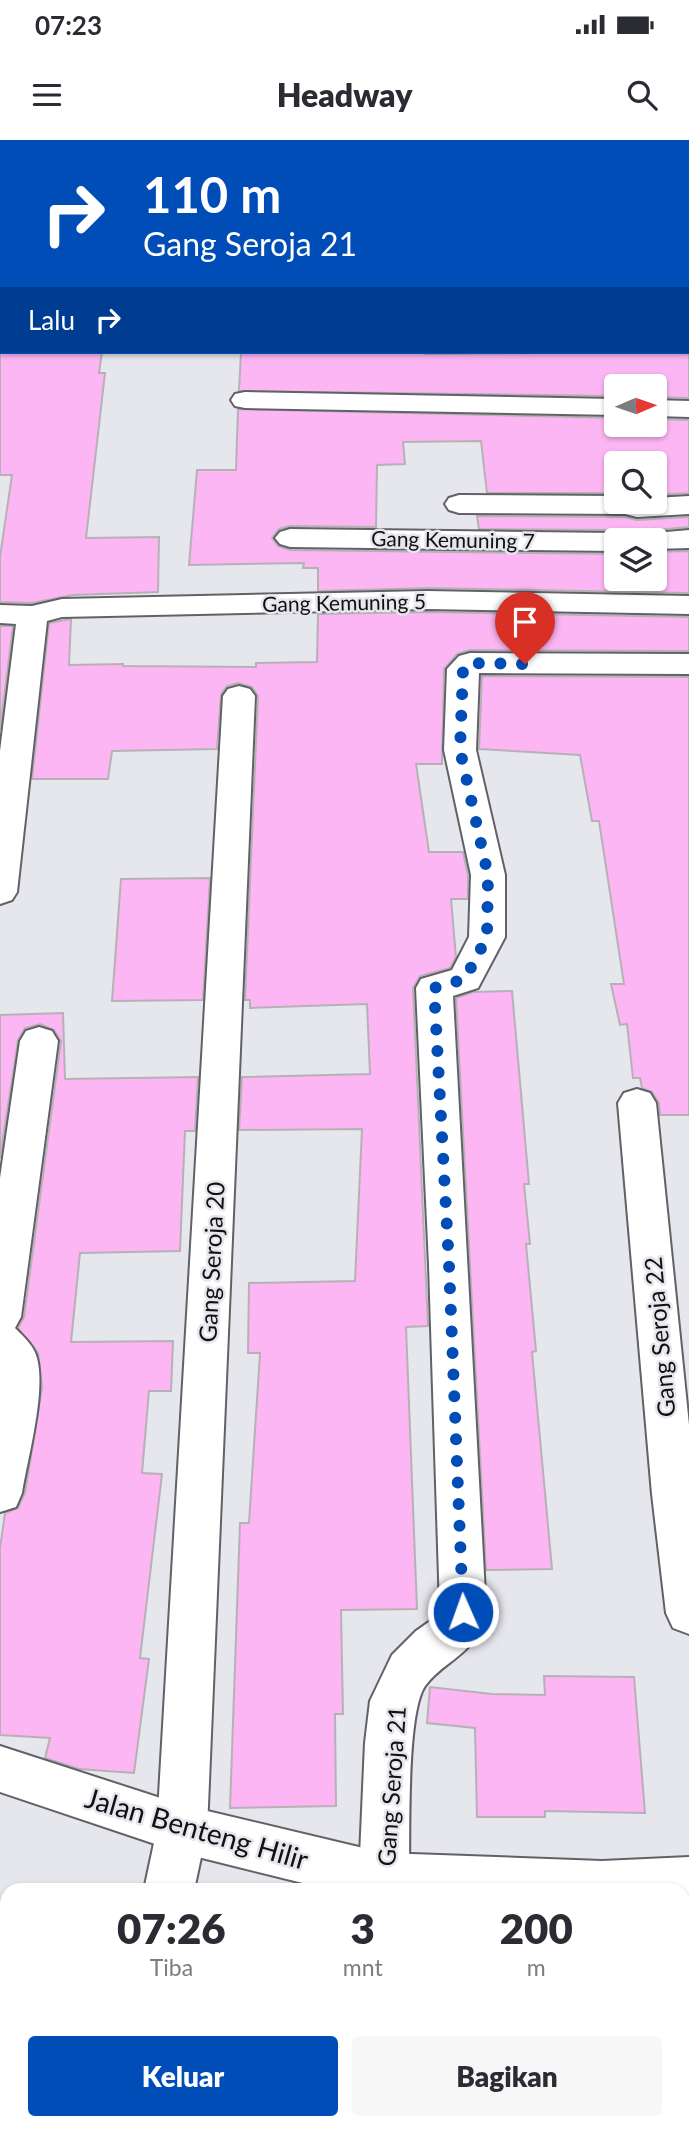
<!DOCTYPE html>
<html lang="id">
<style>
:root{--surface:#fff;--page:#f7f7f7;--text:#2b2b33;--muted:#7c7c81;--accent:#004db7}
body{margin:0;font-family:Lato,sans-serif;background:var(--page);color:var(--text);height:100vh;display:flex;flex-direction:column;font-size:26px;white-space:nowrap}
*{box-sizing:border-box;margin:0}
p{font-size:23px;color:var(--muted)}
.icon{flex:none;width:38px;height:38px;fill:none;stroke:currentColor;stroke-width:2;stroke-linecap:round;stroke-linejoin:round}
.map{position:relative;flex:1;overflow:hidden}
.side{position:absolute;left:0px;top:1743px;width:690px;height:247px;display:flex;flex-direction:column;background:var(--surface);border-radius:21px 21px 0 0;box-shadow:0 2px 5px #0004}
.side>*{flex:none}
.hud{position:absolute;left:0px;top:0px;width:690px;height:214px;box-shadow:0 2px 5px #0004;background:#004db7;color:#fff;overflow:hidden}
.needle{width:46px;rotate:88deg}
.fabs{position:absolute;left:604px;top:234px;display:grid;gap:14px}
.fabs a{display:grid;place-items:center;width:63px;height:63px;border-radius:7px;background:var(--surface);box-shadow:0 2px 5px #0004;font-size:35px}
.pin{position:absolute;display:grid;place-items:center;width:60px;height:60px;color:#fff;margin:-72px -30px;border-radius:50% 50% 50% 0;rotate:-45deg;box-shadow:0 0 7px #0007}
.pin .icon{rotate:45deg}
.me{position:absolute;width:77px;margin:-38px;rotate:358deg;stroke-linejoin:round;filter:drop-shadow(0 0 5px #0008)}
.turn{display:flex;align-items:center;gap:24px;height:147px;padding:0 28px;font-size:32px}
.turn .icon{width:91px;height:91px;stroke-width:2.5}
.turn b{display:block;font-size:49px;line-height:60px}
.then{display:flex;align-items:center;height:66px;padding:0 28px;background:#0003;gap:14px;font-size:26px}
.eta{display:flex;justify-content:space-evenly;align-items:center;height:119px;text-align:center}
.eta b{font-size:42px;font-weight:800;line-height:49px}
.cta{display:flex;gap:14px;margin-top:auto;padding:14px 28px}
.cta a{flex:1;height:80px;border-radius:7px;background:var(--accent);color:#fff;font-size:28px;font-weight:800;line-height:80px;text-align:center}
.cta a+a{background:var(--page);color:var(--text)}
.status{display:flex;justify-content:space-between;align-items:center;height:49px;padding:0 35px;background:var(--surface);direction:ltr}
.status svg{height:19px;fill:currentColor}
header{display:flex;justify-content:space-between;align-items:center;height:91px;padding:0 28px;background:var(--surface);font-size:32px;font-weight:800}
.map>svg:first-child{display:block}
</style>
<div class="status"><b>07:23</b><svg viewBox="0 0 49 12"><path d="M0 12V9h3v3zM5 12V6h3v6zM10 12V3h3v9zM15 12V0h3v12zM26 1h20v11H26zM47 4h2v5h-2z"/></svg></div>
<header><svg class="icon" aria-label="menu" viewBox="0 0 24 24"><path d="M4 6h16M4 12h16M4 18h16"/></svg>Headway<svg class="icon" aria-label="search" viewBox="0 0 24 24"><circle cx="10" cy="10" r="6"/><path d="M15 15l6 6"/></svg></header>
<div class="map">
<svg width="689" height="1989" viewBox="0 0 689 1989">
<rect width="100%" height="100%" fill="#e6e6ed"/>
<!-- built -->
<path fill="#dbdae9" d="M 0,0 L 689,0 L 689,24 L 688,2 L 2,2 L 0,88 Z"/>
<!-- building -->
<path fill="#fcb6f4" stroke="#b7b1b6" stroke-width="2" d="M 0,212 L 102,212 L 99,233 L 105,233 L 86,398 L 159,397 L 158,452 L 73,455 L 32,463 L 0,462 L 0,417 L 12,335 L 0,335 Z
M 241,212 L 425,212 L 425,214 L 685,212 L 689,215 L 689,258 L 654,257 L 654,247 L 616,247 L 616,256 L 239,251 Z
M 238,269 L 616,278 L 616,285 L 654,285 L 654,279 L 689,280 L 689,353 L 654,355 L 654,324 L 616,324 L 616,353 L 487,353 L 481,301 L 403,302 L 405,324 L 377,325 L 376,387 L 290,386 L 279,389 L 272,398 L 278,406 L 290,410 L 616,414 L 616,439 L 654,439 L 654,412 L 689,411 L 689,453 L 427,448 L 318,451 L 318,428 L 303,428 L 304,423 L 189,425 L 197,330 L 236,330 Z
M 477,376 L 625,377 L 637,380 L 689,377 L 689,387 L 632,392 L 628,396 L 616,390 L 479,389 Z
M 427,472 L 689,477 L 689,511 L 470,510 L 457,514 L 444,529 L 442,624 L 416,624 L 429,712 L 463,712 L 468,735 L 468,759 L 451,759 L 456,817 L 450,828 L 420,836 L 413,848 L 428,1186 L 406,1187 L 417,1469 L 341,1470 L 343,1574 L 335,1574 L 336,1666 L 230,1668 L 240,1383 L 249,1383 L 260,1213 L 248,1213 L 249,1143 L 355,1141 L 362,989 L 239,990 L 242,937 L 370,934 L 367,864 L 250,868 L 250,860 L 245,860 L 258,556 L 252,547 L 238,543 L 227,546 L 221,554 L 217,609 L 112,611 L 108,639 L 32,639 L 49,483 L 71,479 L 69,525 L 123,524 L 123,526 L 256,527 L 256,523 L 317,522 L 318,474 Z
M 0,486 L 13,486 L 0,590 Z
M 482,536 L 689,537 L 689,975 L 660,975 L 659,963 L 652,952 L 642,948 L 640,938 L 633,938 L 627,884 L 620,885 L 611,844 L 624,844 L 599,681 L 592,681 L 580,615 L 479,609 Z
M 210,738 L 203,860 L 112,861 L 121,739 Z
M 512,851 L 529,1044 L 524,1044 L 530,1104 L 526,1104 L 536,1211 L 532,1212 L 552,1429 L 486,1430 L 456,858 L 473,852 Z
M 63,873 L 65,939 L 198,937 L 195,991 L 185,991 L 180,1111 L 80,1113 L 71,1202 L 173,1201 L 171,1251 L 149,1251 L 142,1333 L 162,1334 L 140,1518 L 149,1519 L 134,1633 L 79,1629 L 45,1618 L 50,1598 L 0,1595 L 0,1408 L 5,1373 L 18,1368 L 25,1353 L 42,1248 L 38,1213 L 18,1188 L 24,1177 L 61,901 L 54,890 L 40,884 L 25,888 L 18,900 L 0,1018 L 0,875 Z
M 544,1536 L 634,1537 L 645,1673 L 545,1671 L 545,1677 L 477,1677 L 475,1588 L 427,1583 L 430,1547 L 492,1554 L 545,1555 Z"/>
<g fill="none" stroke-linecap="round" stroke-linejoin="round">
<defs>
<path id="service" d="M 124,0 L 140,0 L 123,2 Z
M 660,0 L 676,0 L 659,2 Z"/>
<path id="minor" d="M 688,21 L 689,21 L 689,35 L 688,35 Z
M 0,82 L 2,82 L 2,96 L 0,96 Z
M 688,90 L 689,90 L 689,104 L 688,104 Z
M 688,166 L 689,166 L 689,182 L 688,182 Z
M 688,196 L 689,196 L 689,212 L 688,212 Z
M 245,252 L 616,259 L 616,275 L 245,268 L 235,266 L 231,260 L 235,254 Z
M 654,260 L 689,261 L 689,277 L 654,276 Z
M 459,355 L 616,356 L 616,362 L 654,362 L 654,358 L 689,356 L 689,374 L 637,377 L 625,374 L 459,373 L 449,370 L 445,364 L 449,358 Z
M 290,389 L 616,393 L 629,399 L 632,395 L 689,390 L 689,408 L 654,409 L 654,401 L 616,401 L 616,411 L 290,407 L 280,404 L 275,398 L 280,392 Z
M 427,451 L 689,456 L 689,474 L 427,469 L 62,477 L 47,481 L 17,752 L 12,760 L 0,764 L 0,611 L 16,484 L 0,483 L 0,465 L 32,466 L 62,459 Z
M 470,513 L 689,514 L 689,534 L 479,533 L 476,610 L 505,735 L 505,797 L 478,848 L 453,856 L 486,1472 C 481,1483 476,1496 469,1506 C 458,1519 437,1529 425,1546 C 406,1574 410,1698 409,1738 L 404,1750 L 364,1750 L 359,1738 L 365,1603 L 370,1561 L 392,1515 L 416,1491 L 436,1477 L 440,1469 L 429,1125 L 416,848 L 421,839 L 452,830 L 469,797 L 471,735 L 444,610 L 447,529 L 459,516 Z
M 239,546 L 250,549 L 255,556 L 207,1689 L 194,1750 L 144,1750 L 157,1689 L 223,556 L 228,549 Z
M 39,887 L 52,891 L 58,901 L 21,1177 L 15,1188 C 24,1197 34,1206 37,1218 C 46,1252 28,1317 22,1353 L 16,1367 L 0,1372 L 0,1038 L 20,901 L 26,891 Z
M 637,949 L 650,953 L 656,963 L 689,1285 L 689,1494 L 673,1488 L 666,1473 L 652,1354 L 618,963 L 624,953 Z
M 91,1983 L 145,1983 L 144,1989 L 90,1989 Z"/>
<path id="tertiary" d="M 0,1606 L 182,1665 L 384,1713 L 602,1721 L 689,1717 L 689,1767 L 682,1767 L 682,1750 L 331,1750 L 182,1713 L 0,1652 Z"/>
</defs>
<!-- service casing -->
<use href="#service" stroke="#616167" stroke-width="4"/>
<!-- minor casing -->
<use href="#minor" stroke="#616167" stroke-width="4"/>
<!-- tertiary casing -->
<use href="#tertiary" stroke="#616167" stroke-width="4"/>
<!-- service -->
<use href="#service" fill="#fff" fill-rule="evenodd"/>
<!-- minor -->
<use href="#minor" fill="#fff" fill-rule="evenodd"/>
<!-- tertiary -->
<use href="#tertiary" fill="#fff" fill-rule="evenodd"/>
</g>
<g fill="none" stroke-linecap="round" stroke-linejoin="round">
<!-- route -->
<path stroke="#004db7" stroke-width="12" stroke-dasharray="0 21.6" d="M 463,1472 L 449,1125 L 434,848 L 465,839 L 487,797 L 488,735 L 460,610 L 463,529 L 470,523 L 525,524"/>
</g>
<g text-anchor="middle" dominant-baseline="central" stroke-width="5" stroke-linejoin="round" paint-order="stroke">
<!-- far-street labels -->
<g font-size="21" fill="#111114" stroke="#e6e6ed">
<text transform="translate(453 399) rotate(1)">Gang Kemuning 7</text>
<text transform="translate(344 462) rotate(-1)">Gang Kemuning 5</text>
</g>
<!-- street labels -->
<g font-size="24" fill="#111114" stroke="#e6e6ed">
<text transform="translate(211 1122) rotate(-87)">Gang Seroja 20</text>
<text transform="translate(659 1197) rotate(-95)">Gang Seroja 22</text>
<text transform="translate(391 1646) rotate(-86)">Gang Seroja 21</text>
</g>
<!-- near-street labels -->
<g font-size="28" fill="#111114" stroke="#e6e6ed">
<text transform="translate(197 1688) rotate(16)">Jalan Benteng Hilir</text>
</g>
</g>
</svg>
<div class="fabs">
<a><svg class="needle" viewBox="-14 -14 28 28"><path d="M0-13l5 13h-10z" fill="#e53935"/><path d="M0 13l5-13h-10z" fill="#7c7c81"/></svg></a>
<a><svg class="icon" aria-label="search" viewBox="0 0 24 24"><circle cx="10" cy="10" r="6"/><path d="M15 15l6 6"/></svg></a>
<a><svg class="icon" aria-label="layers" viewBox="0 0 24 24"><path d="M12 4l9 5-9 5-9-5zM3 14l9 5 9-5"/></svg></a>
</div>
<div class="pin" style="left:525px;top:524px;background:#d93025"><svg class="icon" aria-label="arrive" viewBox="0 0 24 24"><path d="M6 21V4h12l-3 4 3 4H6"/></svg></div>
<svg class="me" style="left:463px;top:1472px" viewBox="-20 -20 40 40"><circle r="17" fill="#004db7" stroke="#fff" stroke-width="3"/><path d="M0-11L8 9 0 5-8 9z" fill="#fff"/></svg>
<div class="hud">
<div class="turn"><svg class="icon" aria-label="right" viewBox="0 0 24 24"><path d="M7 20v-9h11M14 6l5 5-5 5"/></svg><div><b>110 m</b>Gang Seroja 21</div></div>
<div class="then">Lalu<svg class="icon" aria-label="right" viewBox="0 0 24 24"><path d="M7 20v-9h11M14 6l5 5-5 5"/></svg></div>
</div>
<section class="side">
<div class="eta">
<div><b>07:26</b><p>Tiba</p></div>
<div><b>3</b><p>mnt</p></div>
<div><b>200</b><p>m</p></div>
</div>
<div class="cta"><a>Keluar</a><a>Bagikan</a></div>
</section>
</div>
